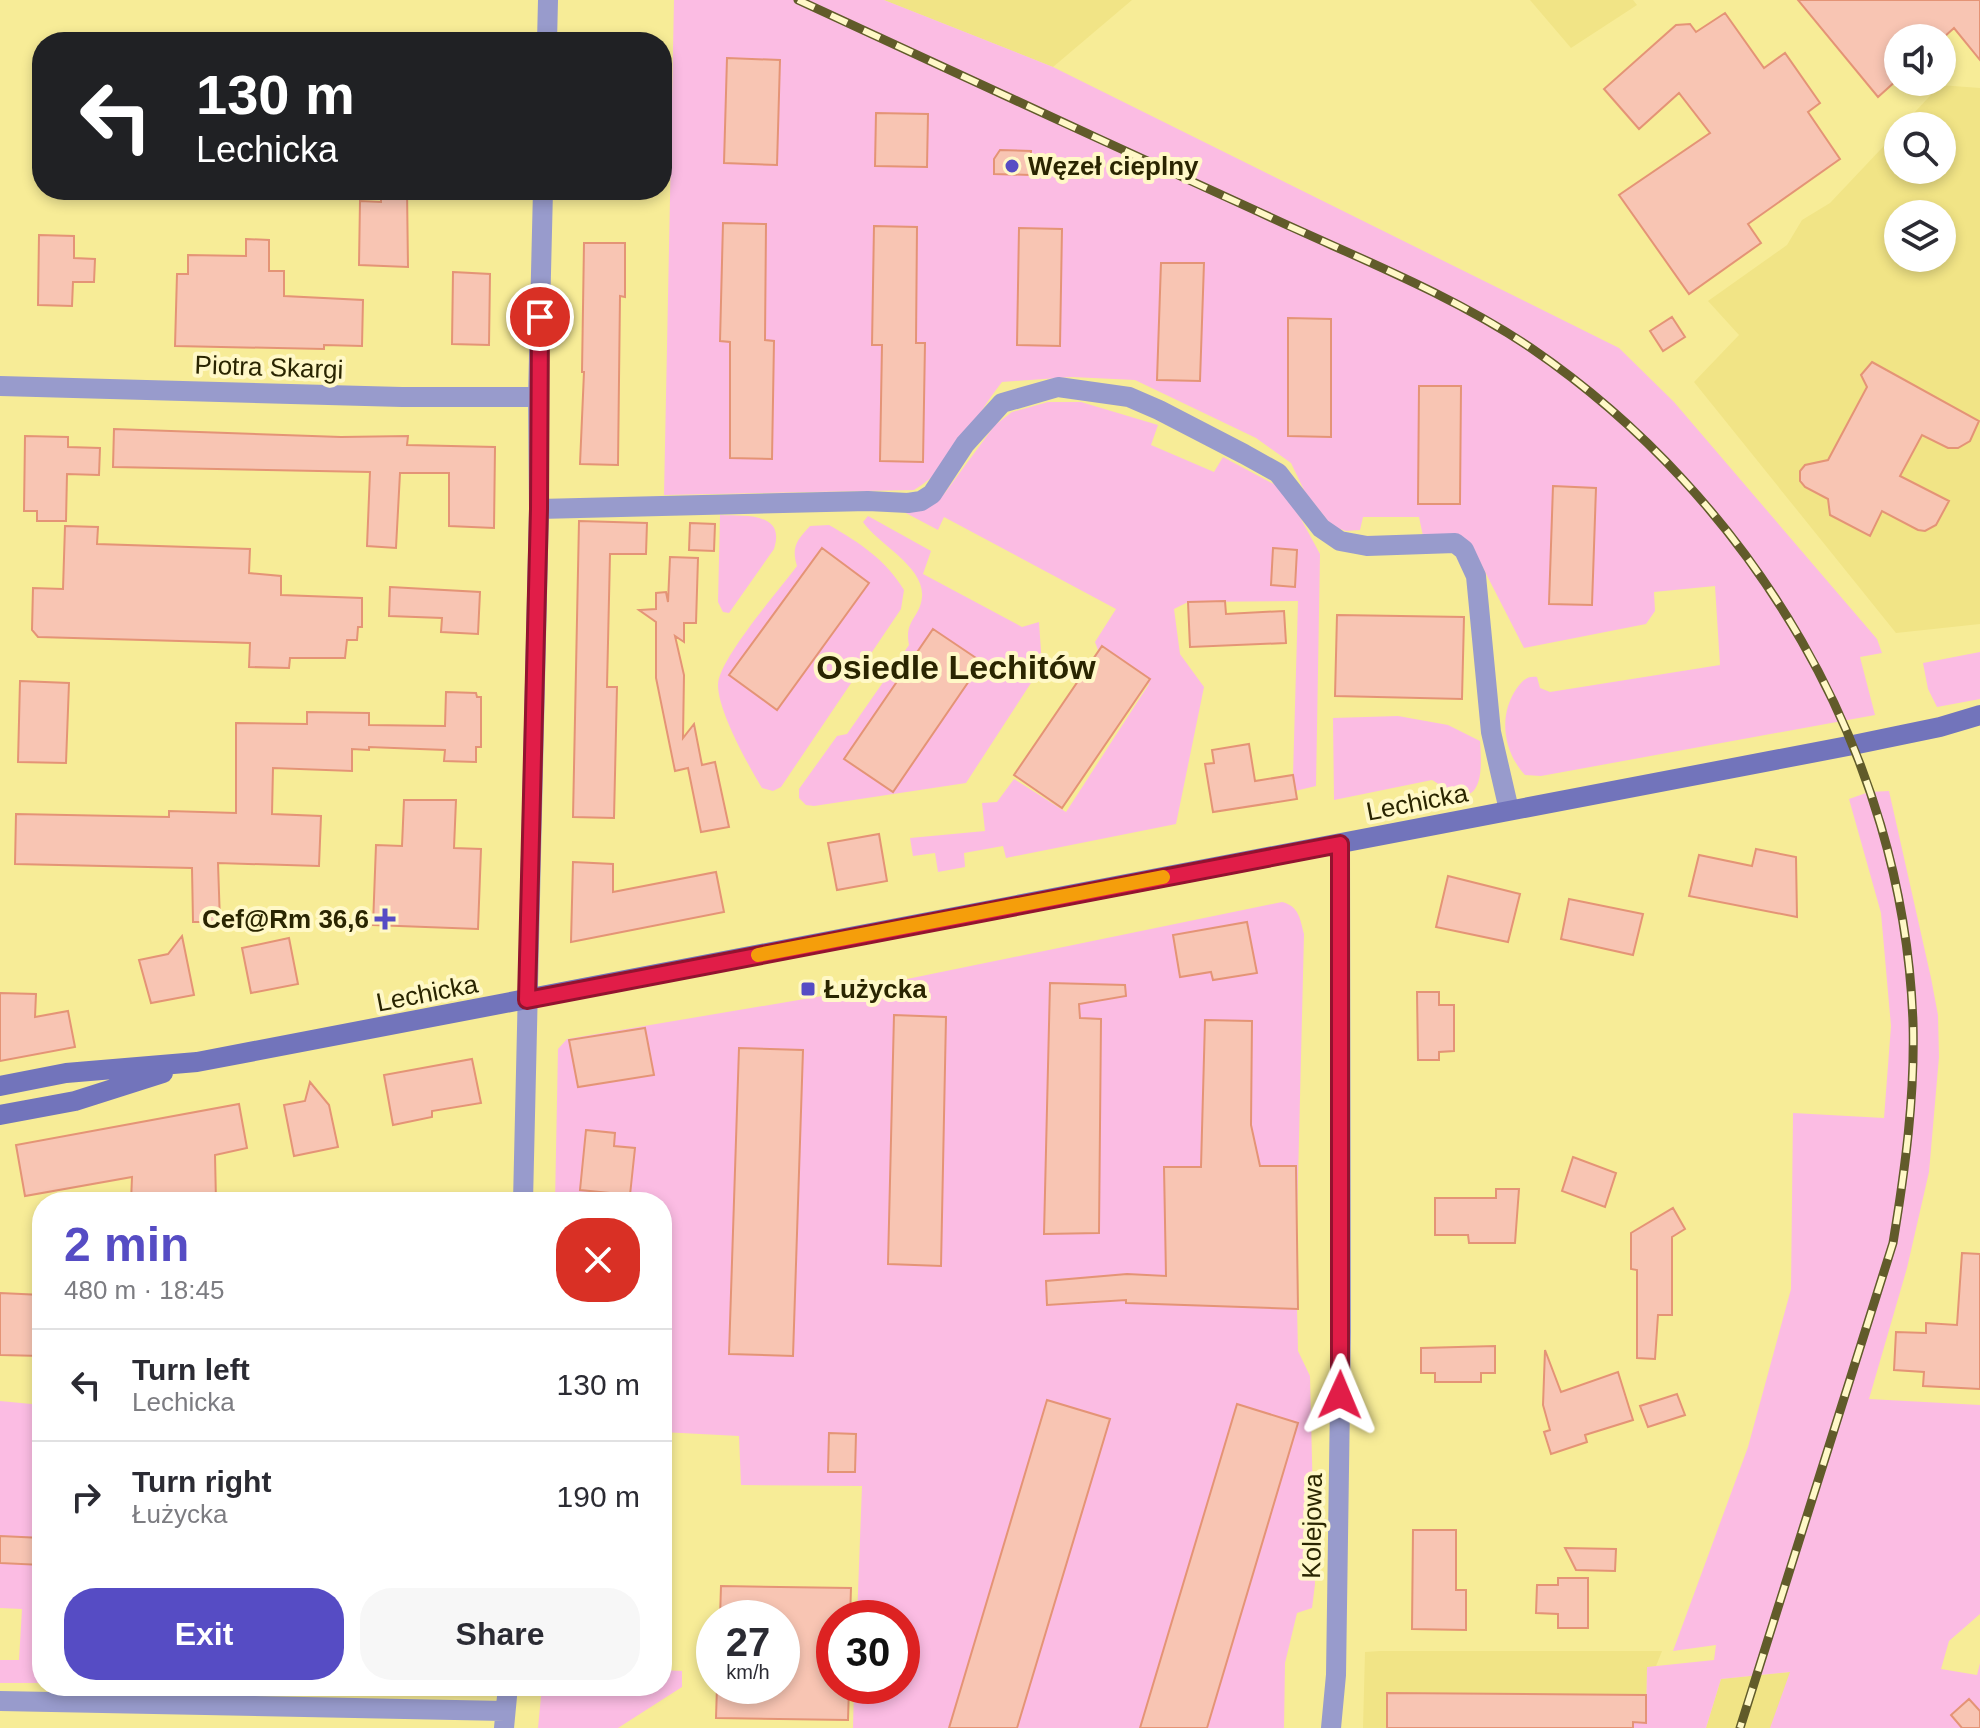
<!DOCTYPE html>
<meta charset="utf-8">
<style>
:root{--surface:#fff;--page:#f7f7f7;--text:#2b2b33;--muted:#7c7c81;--line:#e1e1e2;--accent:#564cc4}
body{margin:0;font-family:Arial,sans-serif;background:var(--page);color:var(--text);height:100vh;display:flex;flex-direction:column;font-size:30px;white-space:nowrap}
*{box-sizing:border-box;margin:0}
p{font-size:26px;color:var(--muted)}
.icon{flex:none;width:44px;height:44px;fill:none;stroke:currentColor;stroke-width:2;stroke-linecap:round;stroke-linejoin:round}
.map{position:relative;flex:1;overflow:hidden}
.drawer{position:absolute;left:32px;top:1192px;width:640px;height:504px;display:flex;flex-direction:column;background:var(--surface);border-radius:32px;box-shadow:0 4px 12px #0003}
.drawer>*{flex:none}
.top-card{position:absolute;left:32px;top:32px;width:640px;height:168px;border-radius:32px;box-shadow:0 4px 12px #0003;background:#202124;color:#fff;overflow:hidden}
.buttons{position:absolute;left:1884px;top:24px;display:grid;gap:16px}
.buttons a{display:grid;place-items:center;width:72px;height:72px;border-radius:50%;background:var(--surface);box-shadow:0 4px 12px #0003;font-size:40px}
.speed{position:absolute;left:696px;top:1600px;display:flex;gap:16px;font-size:40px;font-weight:700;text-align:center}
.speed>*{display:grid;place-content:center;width:104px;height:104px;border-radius:50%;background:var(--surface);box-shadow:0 4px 12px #0003;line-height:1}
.speed small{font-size:20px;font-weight:400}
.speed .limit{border:12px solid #d22;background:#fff;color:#111}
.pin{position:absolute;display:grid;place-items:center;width:68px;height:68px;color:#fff;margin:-34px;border:4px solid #fff;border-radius:50%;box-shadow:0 2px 8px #0007}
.me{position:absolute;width:88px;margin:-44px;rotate:1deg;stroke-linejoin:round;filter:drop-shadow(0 0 6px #0008)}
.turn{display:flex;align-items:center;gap:28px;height:168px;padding:0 32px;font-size:36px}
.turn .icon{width:104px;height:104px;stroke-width:2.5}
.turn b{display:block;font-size:56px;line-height:68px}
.round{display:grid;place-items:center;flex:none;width:84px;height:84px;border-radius:32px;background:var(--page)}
.summary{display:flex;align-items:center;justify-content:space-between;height:136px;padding:0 32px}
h1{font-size:48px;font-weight:800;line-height:60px;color:var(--accent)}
.action{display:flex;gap:16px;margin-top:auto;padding:16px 32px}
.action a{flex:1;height:92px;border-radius:32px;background:var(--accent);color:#fff;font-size:32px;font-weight:800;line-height:92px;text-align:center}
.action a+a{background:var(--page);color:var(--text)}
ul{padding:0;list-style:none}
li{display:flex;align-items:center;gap:24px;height:112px;padding:0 32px;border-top:2px solid var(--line)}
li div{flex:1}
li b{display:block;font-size:30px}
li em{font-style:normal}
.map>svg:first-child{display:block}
</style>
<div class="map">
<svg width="1980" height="1728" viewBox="0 0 1980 1728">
<rect width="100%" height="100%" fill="#f7ec97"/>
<!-- built -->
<path fill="#f1e486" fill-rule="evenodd" d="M 884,0 L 1132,0 L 1053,67 Z
M 1530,0 L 1633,0 L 1637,5 L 1571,48 Z
M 1940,85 L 1980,88 L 1980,624 L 1896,633 L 1694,382 L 1739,335 L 1708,301 L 1787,245 L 1802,220 L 1830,203 L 1898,131 L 1898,170 L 1942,170 L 1942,126 L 1902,126 ZM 1898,214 L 1942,214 L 1942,258 L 1898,258 Z
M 1380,1651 L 1662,1651 L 1656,1666 L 1647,1668 L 1646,1723 L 1634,1722 L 1633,1728 L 1363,1728 L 1365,1652 Z
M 1913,1665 L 1980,1676 L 1980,1728 L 1706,1728 L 1721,1679 L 1791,1672 Z"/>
<!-- green -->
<path fill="#fbbce3" d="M 674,0 L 884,0 L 1053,67 L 1619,348 L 1674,402 L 1877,639 L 1882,653 L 1860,657 L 1875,715 L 1541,776 L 1525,775 C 1503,751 1498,715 1517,688 C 1523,680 1527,676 1537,677 L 1540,688 L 1550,692 L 1720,665 L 1715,586 L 1654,592 L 1655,611 L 1646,624 L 1524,648 L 1478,558 L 1423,536 L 1419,517 L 1363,517 L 1360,530 L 1346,531 L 1332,526 L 1305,492 L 1291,463 L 1256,438 L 1135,380 L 1072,377 L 1002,382 C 973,418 955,466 914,490 L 664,495 Z
M 1048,402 L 1081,402 L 1158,425 L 1151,445 L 1214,472 L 1223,457 L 1281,488 L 1301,519 L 1320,554 L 1316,786 L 1295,791 L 1293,775 L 1298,601 L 1188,602 L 1174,609 L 1180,654 L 1204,687 L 1176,824 L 1006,858 L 1003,846 L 964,853 L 965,867 L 938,872 L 935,853 L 913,856 L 910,838 L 985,831 L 982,803 L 997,802 L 1014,779 L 1066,812 L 1149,684 L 1098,650 L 1095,642 L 1116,609 L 944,517 L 938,530 L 904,512 L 944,494 L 995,425 L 1012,412 Z
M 720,515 C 745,516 786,512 774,549 L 729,613 L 723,612 L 718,602 Z
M 868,516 L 931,551 L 923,574 L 1022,627 L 1039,622 L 1042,666 L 966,783 L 814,806 L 806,805 L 799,798 L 799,789 L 837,736 L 847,734 L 909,645 C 904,620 920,618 922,597 C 925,567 878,544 863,522 Z
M 829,525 C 860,543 885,559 904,590 L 901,609 L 781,787 L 773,791 L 762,788 C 748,765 718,711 718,685 C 718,660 780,589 797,566 C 791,547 797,540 810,526 Z
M 1980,652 L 1980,699 L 1937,707 L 1928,689 L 1923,663 Z
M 1398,716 L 1448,725 L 1480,741 C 1481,759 1486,804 1454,794 C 1446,792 1440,784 1432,780 L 1334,800 L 1333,718 Z
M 1889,791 L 1931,978 L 1938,1015 L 1939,1057 L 1929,1172 L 1907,1268 L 1869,1399 L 1980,1405 L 1980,1614 L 1949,1641 L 1941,1669 L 1977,1675 L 1980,1663 L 1980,1728 L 1770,1728 L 1790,1672 L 1721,1679 L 1706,1728 L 1633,1728 L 1633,1722 L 1646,1722 L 1647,1667 L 1714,1660 L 1716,1645 L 1673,1651 L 1748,1447 L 1791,1289 L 1793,1113 L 1884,1118 L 1891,1026 L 1881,913 L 1849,799 L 1869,792 Z
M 1282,902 C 1299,906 1300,919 1304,934 L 1296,1261 L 1298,1351 L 1310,1376 L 1315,1584 L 1312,1608 L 1297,1613 L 1285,1663 L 1284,1728 L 853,1728 L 854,1686 L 902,1686 L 902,1618 L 857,1618 L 862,1486 L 741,1485 L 739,1436 L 662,1432 L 662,1202 L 555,1202 L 558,1049 L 567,1039 L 834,994 Z
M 0,1401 L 42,1405 L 42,1683 L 0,1683 L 0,1660 L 19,1660 L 22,1609 L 0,1608 Z
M 662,1670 L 682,1671 L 682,1687 L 618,1728 L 538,1728 L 542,1686 L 662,1686 Z"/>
<!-- building -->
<path fill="#f8c5b3" stroke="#e49476" stroke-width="2" d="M 1798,0 L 1980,0 L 1980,60 L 1954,28 L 1943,38 L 1898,38 L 1898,79 L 1878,97 Z
M 1725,13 L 1764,68 L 1785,53 L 1820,103 L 1808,112 L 1840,159 L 1748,224 L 1761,243 L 1689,294 L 1619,195 L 1710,133 L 1679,93 L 1639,129 L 1604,89 L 1676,25 L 1690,24 L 1696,32 Z
M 727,58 L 780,60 L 777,165 L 724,163 Z
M 876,113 L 928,114 L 927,167 L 875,166 Z
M 1000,150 L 1031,151 L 1030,175 L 994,174 L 994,159 Z
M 381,190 L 407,190 L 408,267 L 359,265 L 360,201 L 381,202 Z
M 723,223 L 766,224 L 765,340 L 774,341 L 772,459 L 730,458 L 730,342 L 720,341 Z
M 874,226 L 917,227 L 916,343 L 925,343 L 923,462 L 880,461 L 882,345 L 872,345 Z
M 1019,228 L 1062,229 L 1060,346 L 1017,345 Z
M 39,235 L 74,236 L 74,258 L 95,259 L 94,282 L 73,282 L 72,306 L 38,305 Z
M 246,239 L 269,240 L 269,271 L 284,271 L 284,296 L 363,300 L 362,346 L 324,345 L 324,349 L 175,346 L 177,274 L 188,274 L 188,255 L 246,256 Z
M 584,243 L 625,243 L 625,297 L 620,296 L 618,465 L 580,464 L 584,372 L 582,372 Z
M 1161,263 L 1204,263 L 1200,381 L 1157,380 Z
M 453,272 L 490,274 L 489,345 L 452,344 Z
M 1672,317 L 1685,337 L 1663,351 L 1650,331 Z
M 1288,318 L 1331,319 L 1331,437 L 1288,436 Z
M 1872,362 L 1979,421 L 1970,441 L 1958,448 L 1948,448 L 1922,435 L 1900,476 L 1949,501 L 1936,525 L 1925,531 L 1918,530 L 1882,511 L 1870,536 L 1830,515 L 1828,499 L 1805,487 L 1800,481 L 1800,471 L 1805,465 L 1828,460 L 1867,387 L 1861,375 Z
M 1419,386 L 1461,386 L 1460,504 L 1418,504 Z
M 114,429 L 341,437 L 408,436 L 407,445 L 495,447 L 494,528 L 449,526 L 449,473 L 400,473 L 396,548 L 367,546 L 370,472 L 113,467 Z
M 25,436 L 68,437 L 68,447 L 100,448 L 99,475 L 67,474 L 66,521 L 37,521 L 37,511 L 24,511 Z
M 1553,486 L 1596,488 L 1592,605 L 1549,604 Z
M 579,521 L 647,523 L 646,554 L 610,554 L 607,687 L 617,687 L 614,818 L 573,817 Z
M 690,523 L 715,524 L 714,551 L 689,550 Z
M 65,526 L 98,527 L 97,544 L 250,549 L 249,573 L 281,576 L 281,595 L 362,598 L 362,627 L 358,627 L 357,640 L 347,640 L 345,658 L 290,658 L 289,668 L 249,667 L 250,643 L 38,637 L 32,630 L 33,588 L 63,589 Z
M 822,548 L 869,583 L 777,710 L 729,675 Z
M 1273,548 L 1297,550 L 1295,587 L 1271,585 Z
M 670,557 L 698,558 L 696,623 L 684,623 L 684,642 L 675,636 L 684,675 L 683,738 L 694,724 L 702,765 L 715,762 L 729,827 L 701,832 L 688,768 L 675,771 L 656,678 L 656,622 L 639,610 L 656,609 L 656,593 L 666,592 L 668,602 Z
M 390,587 L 480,592 L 478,634 L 441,632 L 442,618 L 389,616 Z
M 1225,601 L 1226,614 L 1284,611 L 1286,643 L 1190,647 L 1188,602 Z
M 1337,615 L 1464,617 L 1462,699 L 1335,696 Z
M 933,629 L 982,662 L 893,792 L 844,759 Z
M 1102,646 L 1150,679 L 1062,808 L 1014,775 Z
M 20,681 L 69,683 L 66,763 L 18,762 Z
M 446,692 L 476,693 L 477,697 L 481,697 L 481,747 L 476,747 L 476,762 L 444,761 L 445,750 L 369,747 L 369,750 L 352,749 L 352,771 L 273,768 L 272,814 L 321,816 L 319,866 L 218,863 L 220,922 L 193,922 L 192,868 L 15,864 L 16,814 L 169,817 L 169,811 L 236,813 L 236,723 L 307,724 L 307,712 L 369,713 L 369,725 L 445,726 Z
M 1249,744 L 1255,781 L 1293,775 L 1297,799 L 1213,812 L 1205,764 L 1214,763 L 1212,750 Z
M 404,800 L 456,800 L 454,848 L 481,849 L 478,929 L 373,925 L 376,845 L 402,846 Z
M 879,834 L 887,881 L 837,890 L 828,843 Z
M 1756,849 L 1796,857 L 1797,917 L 1689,896 L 1699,855 L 1752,866 Z
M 573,862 L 613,864 L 613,892 L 716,872 L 724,912 L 571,942 Z
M 1448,876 L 1520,894 L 1508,942 L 1436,927 Z
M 1569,899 L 1643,914 L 1633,955 L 1561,939 Z
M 1247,922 L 1257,973 L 1213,980 L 1211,972 L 1180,977 L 1173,935 Z
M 182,936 L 194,995 L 151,1003 L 139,960 L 168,954 Z
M 289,938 L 298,984 L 251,993 L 242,948 Z
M 1050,983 L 1125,985 L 1126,996 L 1079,1004 L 1080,1018 L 1101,1019 L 1099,1233 L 1044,1234 Z
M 1417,992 L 1439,992 L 1439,1005 L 1454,1005 L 1454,1051 L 1439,1052 L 1439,1060 L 1418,1060 Z
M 0,993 L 36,994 L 35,1017 L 68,1011 L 75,1047 L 0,1061 Z
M 894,1015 L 946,1017 L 941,1266 L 888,1264 Z
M 1205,1020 L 1252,1021 L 1251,1125 L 1260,1166 L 1296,1166 L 1298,1309 L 1126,1303 L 1126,1300 L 1047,1305 L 1046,1281 L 1127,1274 L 1166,1276 L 1164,1167 L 1201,1167 Z
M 645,1028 L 654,1075 L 578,1087 L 569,1040 Z
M 739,1048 L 803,1050 L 793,1356 L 729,1354 Z
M 472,1059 L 481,1103 L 432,1111 L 432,1117 L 393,1125 L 384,1075 Z
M 310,1082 L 329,1105 L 338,1147 L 294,1156 L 284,1105 L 305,1101 Z
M 239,1104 L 247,1148 L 215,1155 L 216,1202 L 131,1202 L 132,1177 L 25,1196 L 16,1145 Z
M 586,1130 L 615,1133 L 614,1146 L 635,1148 L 630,1195 L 580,1190 Z
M 1573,1157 L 1616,1173 L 1605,1207 L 1562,1191 Z
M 1496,1189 L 1519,1189 L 1515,1243 L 1469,1243 L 1468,1235 L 1435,1235 L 1435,1198 L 1496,1198 Z
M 1673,1208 L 1685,1229 L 1672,1237 L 1672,1315 L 1658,1315 L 1655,1359 L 1637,1358 L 1637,1270 L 1631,1269 L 1631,1233 Z
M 1962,1253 L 1980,1254 L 1980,1389 L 1923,1386 L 1924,1372 L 1894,1370 L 1896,1332 L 1926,1333 L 1926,1323 L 1957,1325 Z
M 0,1293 L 42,1295 L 42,1356 L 0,1355 Z
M 1495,1346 L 1495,1373 L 1481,1373 L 1481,1382 L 1435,1382 L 1435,1373 L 1421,1373 L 1421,1348 Z
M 1545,1350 L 1561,1392 L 1618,1372 L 1633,1420 L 1585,1435 L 1587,1442 L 1551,1454 L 1544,1432 L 1550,1430 L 1543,1405 Z
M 1677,1394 L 1685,1415 L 1648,1427 L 1640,1406 Z
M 1047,1400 L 1110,1419 L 1017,1728 L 949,1728 Z
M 1237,1404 L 1298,1423 L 1207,1728 L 1140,1728 Z
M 829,1433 L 856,1434 L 855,1472 L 828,1472 Z
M 1413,1530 L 1456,1530 L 1456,1590 L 1466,1590 L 1466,1630 L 1412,1629 Z
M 0,1536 L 42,1538 L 42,1565 L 0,1563 Z
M 1565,1548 L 1616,1549 L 1615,1571 L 1576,1570 Z
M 1558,1578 L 1588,1578 L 1588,1628 L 1558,1628 L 1558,1614 L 1536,1613 L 1537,1585 L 1558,1585 Z
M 721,1586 L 851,1588 L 850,1618 L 834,1618 L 834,1686 L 849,1686 L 848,1720 L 716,1718 L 717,1686 L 782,1686 L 782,1618 L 720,1618 Z
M 1387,1693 L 1646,1695 L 1646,1723 L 1633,1722 L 1633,1728 L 1387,1728 Z
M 1969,1699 L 1980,1711 L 1980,1728 L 1962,1728 L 1951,1715 Z"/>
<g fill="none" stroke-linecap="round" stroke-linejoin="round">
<!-- street -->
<path stroke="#989bcc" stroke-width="20" d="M 547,42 L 548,0
M 0,386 L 402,397 L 538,397
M 539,509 L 868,501 L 908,503 L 921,501 L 932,494 L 965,444 L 1002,403 L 1058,387 L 1129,397 L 1159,410 L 1244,454 L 1278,473 L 1321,528 L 1340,541 L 1367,546 L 1455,543 L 1464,550 L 1476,576 L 1491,732 L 1509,810
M 523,1202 L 539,509 L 538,397 L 543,190
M 0,1701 L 505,1711
M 504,1728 L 508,1686
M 1331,1728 L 1336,1675 L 1341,1332 L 1340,844"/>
<!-- secondary -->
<path stroke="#7274bb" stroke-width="20" d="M 0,1086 L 66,1073 L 197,1062 L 1853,745 L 1940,727 L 1980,715
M 0,1115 L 75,1101 L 163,1073"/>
<defs>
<path id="rail" d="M 798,0 C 952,71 1105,142 1259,212 C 1350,255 1448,292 1531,348 C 1752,499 1904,753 1913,1023 C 1915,1097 1905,1170 1893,1243 L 1740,1728"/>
</defs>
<!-- rail casing -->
<use href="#rail" stroke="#615b2a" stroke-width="9"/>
<!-- rail -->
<use href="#rail" stroke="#fff8c7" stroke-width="6" stroke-dasharray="18" stroke-linecap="butt"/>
</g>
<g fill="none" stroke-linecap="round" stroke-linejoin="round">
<defs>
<path id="route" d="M 540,317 L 539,509 L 527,1000 L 1340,844 L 1340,1395"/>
</defs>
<!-- route casing -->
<use href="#route" stroke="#92132f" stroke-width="20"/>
<!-- route -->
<use href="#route" stroke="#e11d48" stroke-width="14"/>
<!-- slow -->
<path stroke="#f59e0b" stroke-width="14" d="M 758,955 L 1163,877"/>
</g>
<!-- markers -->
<g fill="#564cc4" stroke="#fff8c7" stroke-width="3">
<circle cx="1012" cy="166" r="8"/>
<path d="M381 907h8v8h8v8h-8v8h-8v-8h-8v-8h8z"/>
<rect x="800" y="981" width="16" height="16" rx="4"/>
</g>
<g text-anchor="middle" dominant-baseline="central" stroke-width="8" stroke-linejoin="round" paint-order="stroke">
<!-- poi labels -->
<g font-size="26" font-weight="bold" fill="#2a2501" stroke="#fff8c7" text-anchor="start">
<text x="1028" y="166">Węzeł cieplny</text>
<text x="369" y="919" text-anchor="end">Cef@Rm 36,6</text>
<text x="824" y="989">Łużycka</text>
</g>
<!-- street labels -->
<g font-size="26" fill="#2a2501" stroke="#fff8c7">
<text transform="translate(269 367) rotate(2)">Piotra Skargi</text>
<text transform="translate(1417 802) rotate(-11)">Lechicka</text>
<text transform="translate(427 993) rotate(-11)">Lechicka</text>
<text transform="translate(1312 1526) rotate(-89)">Kolejowa</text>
</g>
<!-- district labels -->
<g font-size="34" font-weight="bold" fill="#2a2501" stroke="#fff8c7">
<text x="956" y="667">Osiedle Lechitów</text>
</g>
</g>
</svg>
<div class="buttons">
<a><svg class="icon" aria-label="sound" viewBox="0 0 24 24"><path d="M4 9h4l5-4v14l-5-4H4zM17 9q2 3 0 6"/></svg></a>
<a><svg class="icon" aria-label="search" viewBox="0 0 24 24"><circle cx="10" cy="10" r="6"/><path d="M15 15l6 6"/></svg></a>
<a><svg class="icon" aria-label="layers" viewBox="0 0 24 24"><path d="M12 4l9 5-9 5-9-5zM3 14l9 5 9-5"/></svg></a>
</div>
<div class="speed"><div>27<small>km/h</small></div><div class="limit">30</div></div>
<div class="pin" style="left:540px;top:317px;background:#d93025"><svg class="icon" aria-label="arrive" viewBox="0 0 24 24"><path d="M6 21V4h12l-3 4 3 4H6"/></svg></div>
<svg class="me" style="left:1340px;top:1395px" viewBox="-20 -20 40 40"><path d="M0-17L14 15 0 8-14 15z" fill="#e11d48" stroke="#fff" stroke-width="4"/></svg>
<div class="top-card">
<div class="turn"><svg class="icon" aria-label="left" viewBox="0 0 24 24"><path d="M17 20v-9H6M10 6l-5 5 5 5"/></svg><div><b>130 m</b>Lechicka</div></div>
</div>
<section class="drawer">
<div class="summary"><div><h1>2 min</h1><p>480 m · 18:45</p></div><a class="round" style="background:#d93025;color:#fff"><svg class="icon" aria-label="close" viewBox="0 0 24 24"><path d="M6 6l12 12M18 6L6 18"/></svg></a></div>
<ul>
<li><svg class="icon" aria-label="left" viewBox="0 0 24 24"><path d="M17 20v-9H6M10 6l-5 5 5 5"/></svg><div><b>Turn left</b><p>Lechicka</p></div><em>130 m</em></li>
<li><svg class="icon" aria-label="right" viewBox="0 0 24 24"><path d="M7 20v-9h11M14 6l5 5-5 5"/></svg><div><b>Turn right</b><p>Łużycka</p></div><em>190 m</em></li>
</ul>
<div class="action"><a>Exit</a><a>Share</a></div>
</section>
</div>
